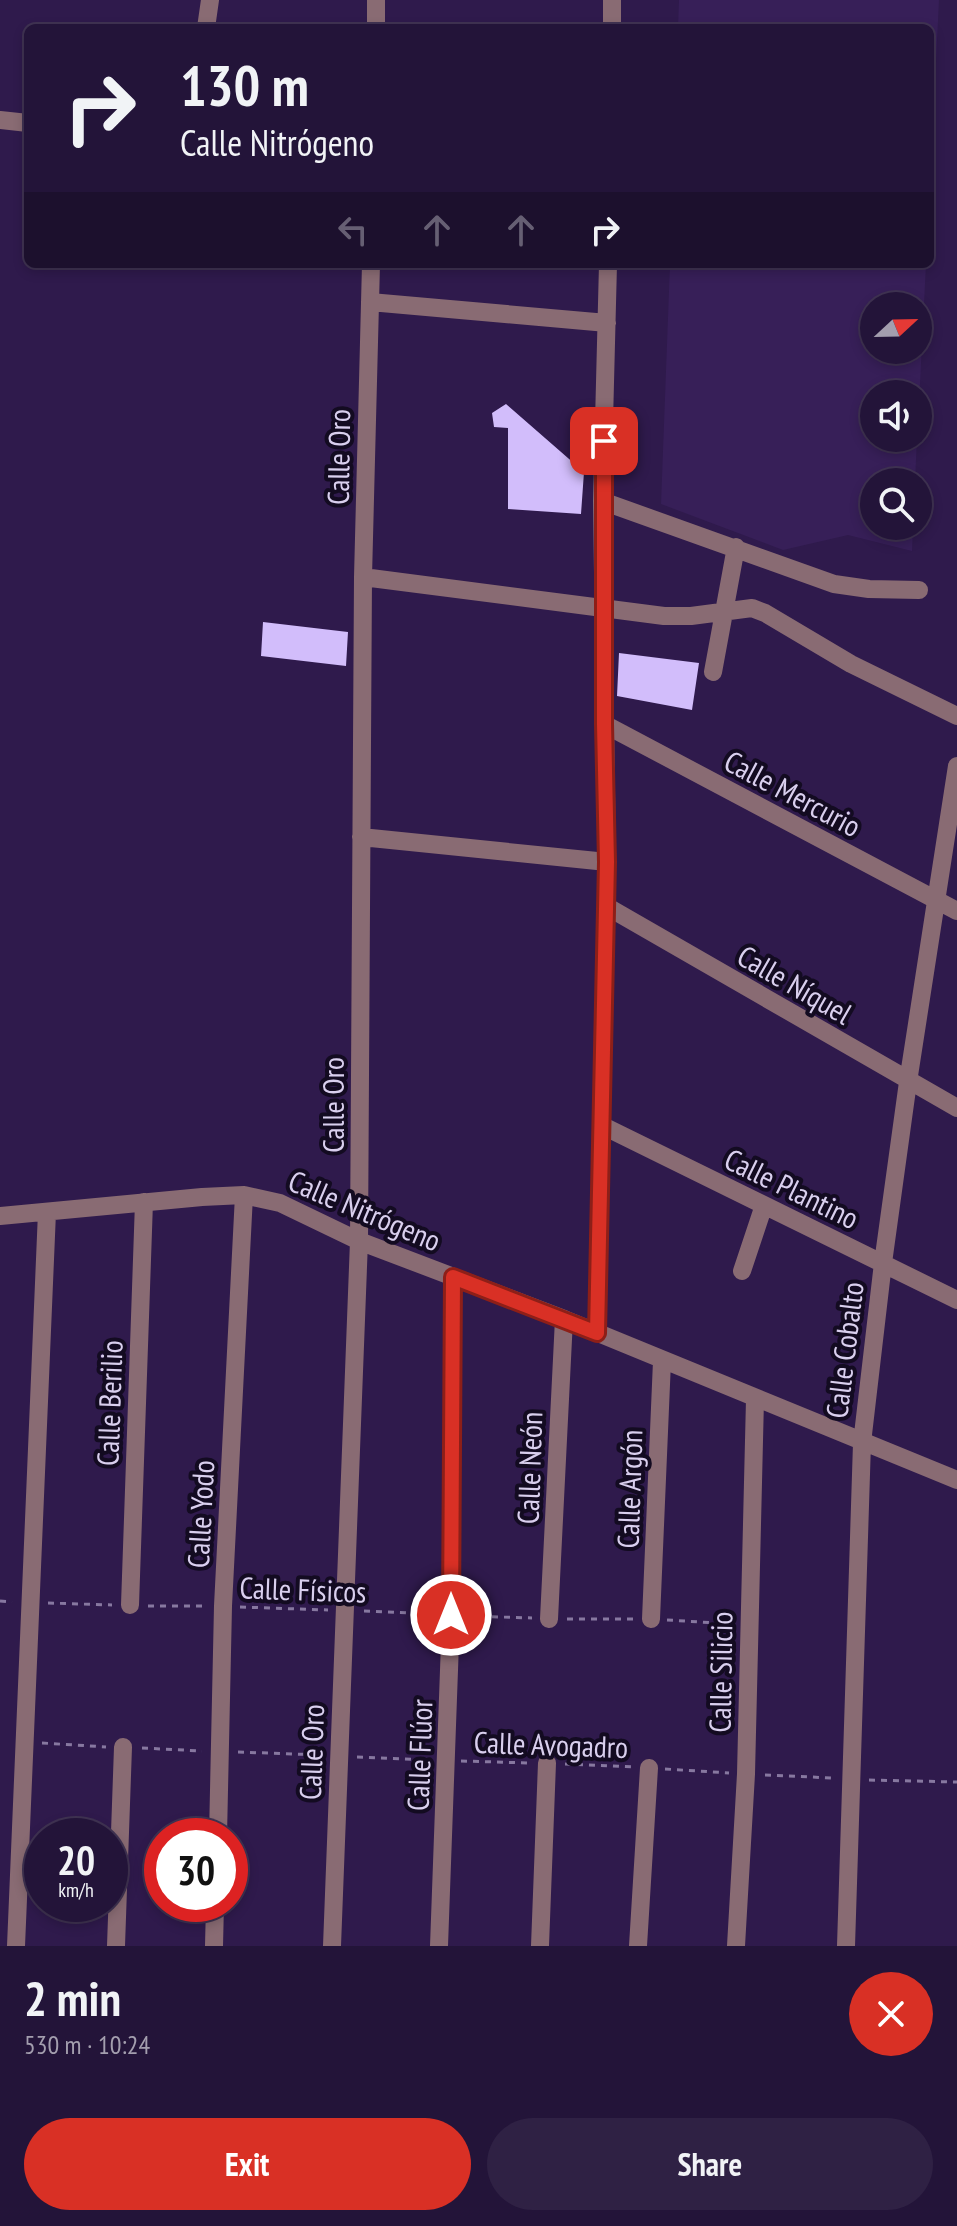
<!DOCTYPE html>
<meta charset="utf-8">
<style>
:root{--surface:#231439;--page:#2f2144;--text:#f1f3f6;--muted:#a39eae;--line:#403353;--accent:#d93025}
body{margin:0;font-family:"PT Sans Narrow",sans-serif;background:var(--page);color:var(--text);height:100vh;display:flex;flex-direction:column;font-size:30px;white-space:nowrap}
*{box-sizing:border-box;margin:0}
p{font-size:26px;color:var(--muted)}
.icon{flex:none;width:44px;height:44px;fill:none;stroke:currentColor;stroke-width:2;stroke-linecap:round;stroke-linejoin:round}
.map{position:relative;height:1946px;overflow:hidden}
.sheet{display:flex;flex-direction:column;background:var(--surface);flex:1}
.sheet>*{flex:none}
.top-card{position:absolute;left:24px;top:24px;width:910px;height:244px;border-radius:12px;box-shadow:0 4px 12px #0003,0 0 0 2px var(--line);background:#231439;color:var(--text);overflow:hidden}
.needle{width:52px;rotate:68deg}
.buttons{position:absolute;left:860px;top:292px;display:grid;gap:16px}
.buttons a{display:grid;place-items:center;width:72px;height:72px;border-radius:50%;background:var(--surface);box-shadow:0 4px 12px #0003,0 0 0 2px var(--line);font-size:40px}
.speed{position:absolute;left:24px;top:1818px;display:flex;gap:16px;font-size:40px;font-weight:700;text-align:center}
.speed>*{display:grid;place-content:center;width:104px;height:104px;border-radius:50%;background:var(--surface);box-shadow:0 4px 12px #0003,0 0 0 2px var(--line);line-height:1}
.speed small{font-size:20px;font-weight:400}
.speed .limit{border:12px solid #d22;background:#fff;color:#111}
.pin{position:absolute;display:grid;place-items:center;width:68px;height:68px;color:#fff;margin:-34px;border-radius:16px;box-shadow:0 4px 12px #0006}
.me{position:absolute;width:88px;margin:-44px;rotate:0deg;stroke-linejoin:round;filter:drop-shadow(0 0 6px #0008)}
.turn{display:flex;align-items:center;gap:28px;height:168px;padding:0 24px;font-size:36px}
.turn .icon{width:104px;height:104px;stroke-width:2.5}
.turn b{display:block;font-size:56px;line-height:68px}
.lanes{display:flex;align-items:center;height:76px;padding:0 24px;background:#0003;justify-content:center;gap:40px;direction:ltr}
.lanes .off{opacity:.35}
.round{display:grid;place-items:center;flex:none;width:84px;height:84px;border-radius:42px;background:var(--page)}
.overview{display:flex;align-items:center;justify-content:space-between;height:136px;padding:0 24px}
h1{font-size:48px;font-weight:800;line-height:60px}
.cta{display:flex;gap:16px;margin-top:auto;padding:16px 24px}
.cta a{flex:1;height:92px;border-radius:48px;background:var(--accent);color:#fff;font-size:32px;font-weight:800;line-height:92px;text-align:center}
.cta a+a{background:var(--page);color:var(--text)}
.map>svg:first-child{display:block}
</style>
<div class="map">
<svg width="957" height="1946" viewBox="0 0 957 1946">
<rect width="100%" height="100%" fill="#2f1a4c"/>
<!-- built -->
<path fill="#371f58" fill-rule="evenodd" d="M 679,0 L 939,0 L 930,185 L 930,28 L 678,28 Z
M 670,264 L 926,264 L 918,424 L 918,394 L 874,394 L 874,438 L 917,438 L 915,482 L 874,482 L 874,526 L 913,526 L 912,551 L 848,535 L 783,550 L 661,504 ZM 874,306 L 918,306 L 918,350 L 874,350 Z"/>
<!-- building -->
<path fill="#d2bdfb" d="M 506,404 L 584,472 L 581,514 L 508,509 L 508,428 L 494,427 L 492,413 Z
M 263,622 L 348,632 L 346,666 L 261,656 Z
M 619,653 L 699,663 L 692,710 L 617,696 Z"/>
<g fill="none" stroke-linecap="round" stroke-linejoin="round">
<!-- path -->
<path stroke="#8778a0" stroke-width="3" stroke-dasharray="6 6" stroke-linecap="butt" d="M 0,1601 L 12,1602
M 48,1603 L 112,1605
M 148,1606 L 204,1606
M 240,1607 L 328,1610
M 364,1611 L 432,1614
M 468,1616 L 532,1618
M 567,1619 L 636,1619
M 667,1620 L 732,1624
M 42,1743 L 106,1747
M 142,1748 L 202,1751
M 238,1752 L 322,1755
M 357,1757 L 430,1760
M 461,1761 L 530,1763
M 565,1764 L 634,1767
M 665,1769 L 729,1773
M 765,1775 L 833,1778
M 869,1780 L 957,1782"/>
<!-- minor -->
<path stroke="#896b73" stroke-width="18" d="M 206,28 L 210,0
M 376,28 L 376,0
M 612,28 L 612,0
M 0,120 L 28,123
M 370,302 L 607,323
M 602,501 L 834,584 L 869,589 L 919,590
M 363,577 L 664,616 L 691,616 L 752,608 L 765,613 L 851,664 L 957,716
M 713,672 L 736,547
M 604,724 L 957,911
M 361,837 L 607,862
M 606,906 L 957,1108
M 603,1126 L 957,1300
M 0,1216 L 202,1197 L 244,1195 L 280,1203 L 359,1241 L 564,1319 L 957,1480
M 742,1271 L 764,1205
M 597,1333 L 607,862 L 602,501 L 608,264
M 130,1605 L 144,1202
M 549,1619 L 564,1319
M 651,1619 L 662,1361
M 218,1836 L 223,1606 L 244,1195
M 16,1946 L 47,1212
M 116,1946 L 123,1747
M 214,1946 L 215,1904
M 332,1946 L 359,1241 L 363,577 L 371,264
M 439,1946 L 451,1615 L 453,1277
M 540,1946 L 547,1763
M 638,1946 L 649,1768
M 736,1946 L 746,1774 L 755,1399
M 846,1946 L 862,1443 L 883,1263 L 908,1082 L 957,766"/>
</g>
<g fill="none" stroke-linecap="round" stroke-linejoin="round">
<defs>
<path id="route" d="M 451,1615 L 453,1277 L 597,1333 L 607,862 L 604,724 L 604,441"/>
</defs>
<!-- route casing -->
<use href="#route" stroke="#8d1f18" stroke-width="20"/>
<!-- route -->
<use href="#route" stroke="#d93025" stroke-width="14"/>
</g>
<g text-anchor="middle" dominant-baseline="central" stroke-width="8" stroke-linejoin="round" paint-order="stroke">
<!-- street labels -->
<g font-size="30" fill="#d9cfee" stroke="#130b21">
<text transform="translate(338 457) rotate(-89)">Calle Oro</text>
<text transform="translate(793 793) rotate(28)">Calle Mercurio</text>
<text transform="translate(795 984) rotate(30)">Calle Níquel</text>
<text transform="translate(332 1105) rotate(-90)">Calle Oro</text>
<text transform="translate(792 1188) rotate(26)">Calle Plantino</text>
<text transform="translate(365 1210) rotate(23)">Calle Nitrógeno</text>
<text transform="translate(844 1350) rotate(-83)">Calle Cobalto</text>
<text transform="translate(109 1403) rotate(-88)">Calle Berilio</text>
<text transform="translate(529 1468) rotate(-88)">Calle Neón</text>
<text transform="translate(629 1489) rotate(-88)">Calle Argón</text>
<text transform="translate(200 1514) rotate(-87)">Calle Yodo</text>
<text transform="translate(303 1589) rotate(2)">Calle Físicos</text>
<text transform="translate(720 1672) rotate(-89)">Calle Silicio</text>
<text transform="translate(551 1744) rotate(2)">Calle Avogadro</text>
<text transform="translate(311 1752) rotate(-88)">Calle Oro</text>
<text transform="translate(419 1755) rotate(-88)">Calle Flúor</text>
</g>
</g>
</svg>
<div class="buttons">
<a><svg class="needle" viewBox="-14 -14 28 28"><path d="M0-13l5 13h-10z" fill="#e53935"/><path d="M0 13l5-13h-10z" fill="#a39eae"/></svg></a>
<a><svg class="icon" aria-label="sound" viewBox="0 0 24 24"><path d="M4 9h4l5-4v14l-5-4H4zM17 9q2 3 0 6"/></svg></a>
<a><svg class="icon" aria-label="search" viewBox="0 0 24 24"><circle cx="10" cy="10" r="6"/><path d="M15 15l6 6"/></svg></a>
</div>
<div class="speed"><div>20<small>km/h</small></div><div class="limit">30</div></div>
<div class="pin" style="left:604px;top:441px;background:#d93025"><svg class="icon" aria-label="arrive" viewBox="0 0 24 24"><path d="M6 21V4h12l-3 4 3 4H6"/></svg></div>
<svg class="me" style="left:451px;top:1615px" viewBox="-20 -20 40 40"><circle r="17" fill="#d93025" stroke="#fff" stroke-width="3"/><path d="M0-11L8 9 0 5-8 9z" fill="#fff"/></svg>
<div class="top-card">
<div class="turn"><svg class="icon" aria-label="right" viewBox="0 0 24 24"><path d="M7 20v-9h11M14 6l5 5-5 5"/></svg><div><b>130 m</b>Calle Nitrógeno</div></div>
<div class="lanes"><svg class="icon off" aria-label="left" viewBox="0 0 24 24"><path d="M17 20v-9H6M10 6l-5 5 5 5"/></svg><svg class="icon off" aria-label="ahead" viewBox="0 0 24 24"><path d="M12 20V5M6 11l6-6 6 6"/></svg><svg class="icon off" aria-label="ahead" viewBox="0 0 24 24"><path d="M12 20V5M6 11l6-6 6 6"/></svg><svg class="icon" aria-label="right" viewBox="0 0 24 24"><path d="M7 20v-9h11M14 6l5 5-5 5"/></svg></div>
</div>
</div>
<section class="sheet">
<div class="overview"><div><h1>2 min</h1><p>530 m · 10:24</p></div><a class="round" style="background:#d93025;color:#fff"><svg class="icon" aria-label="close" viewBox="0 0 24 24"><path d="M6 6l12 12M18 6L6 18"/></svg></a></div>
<div class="cta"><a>Exit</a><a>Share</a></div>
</section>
